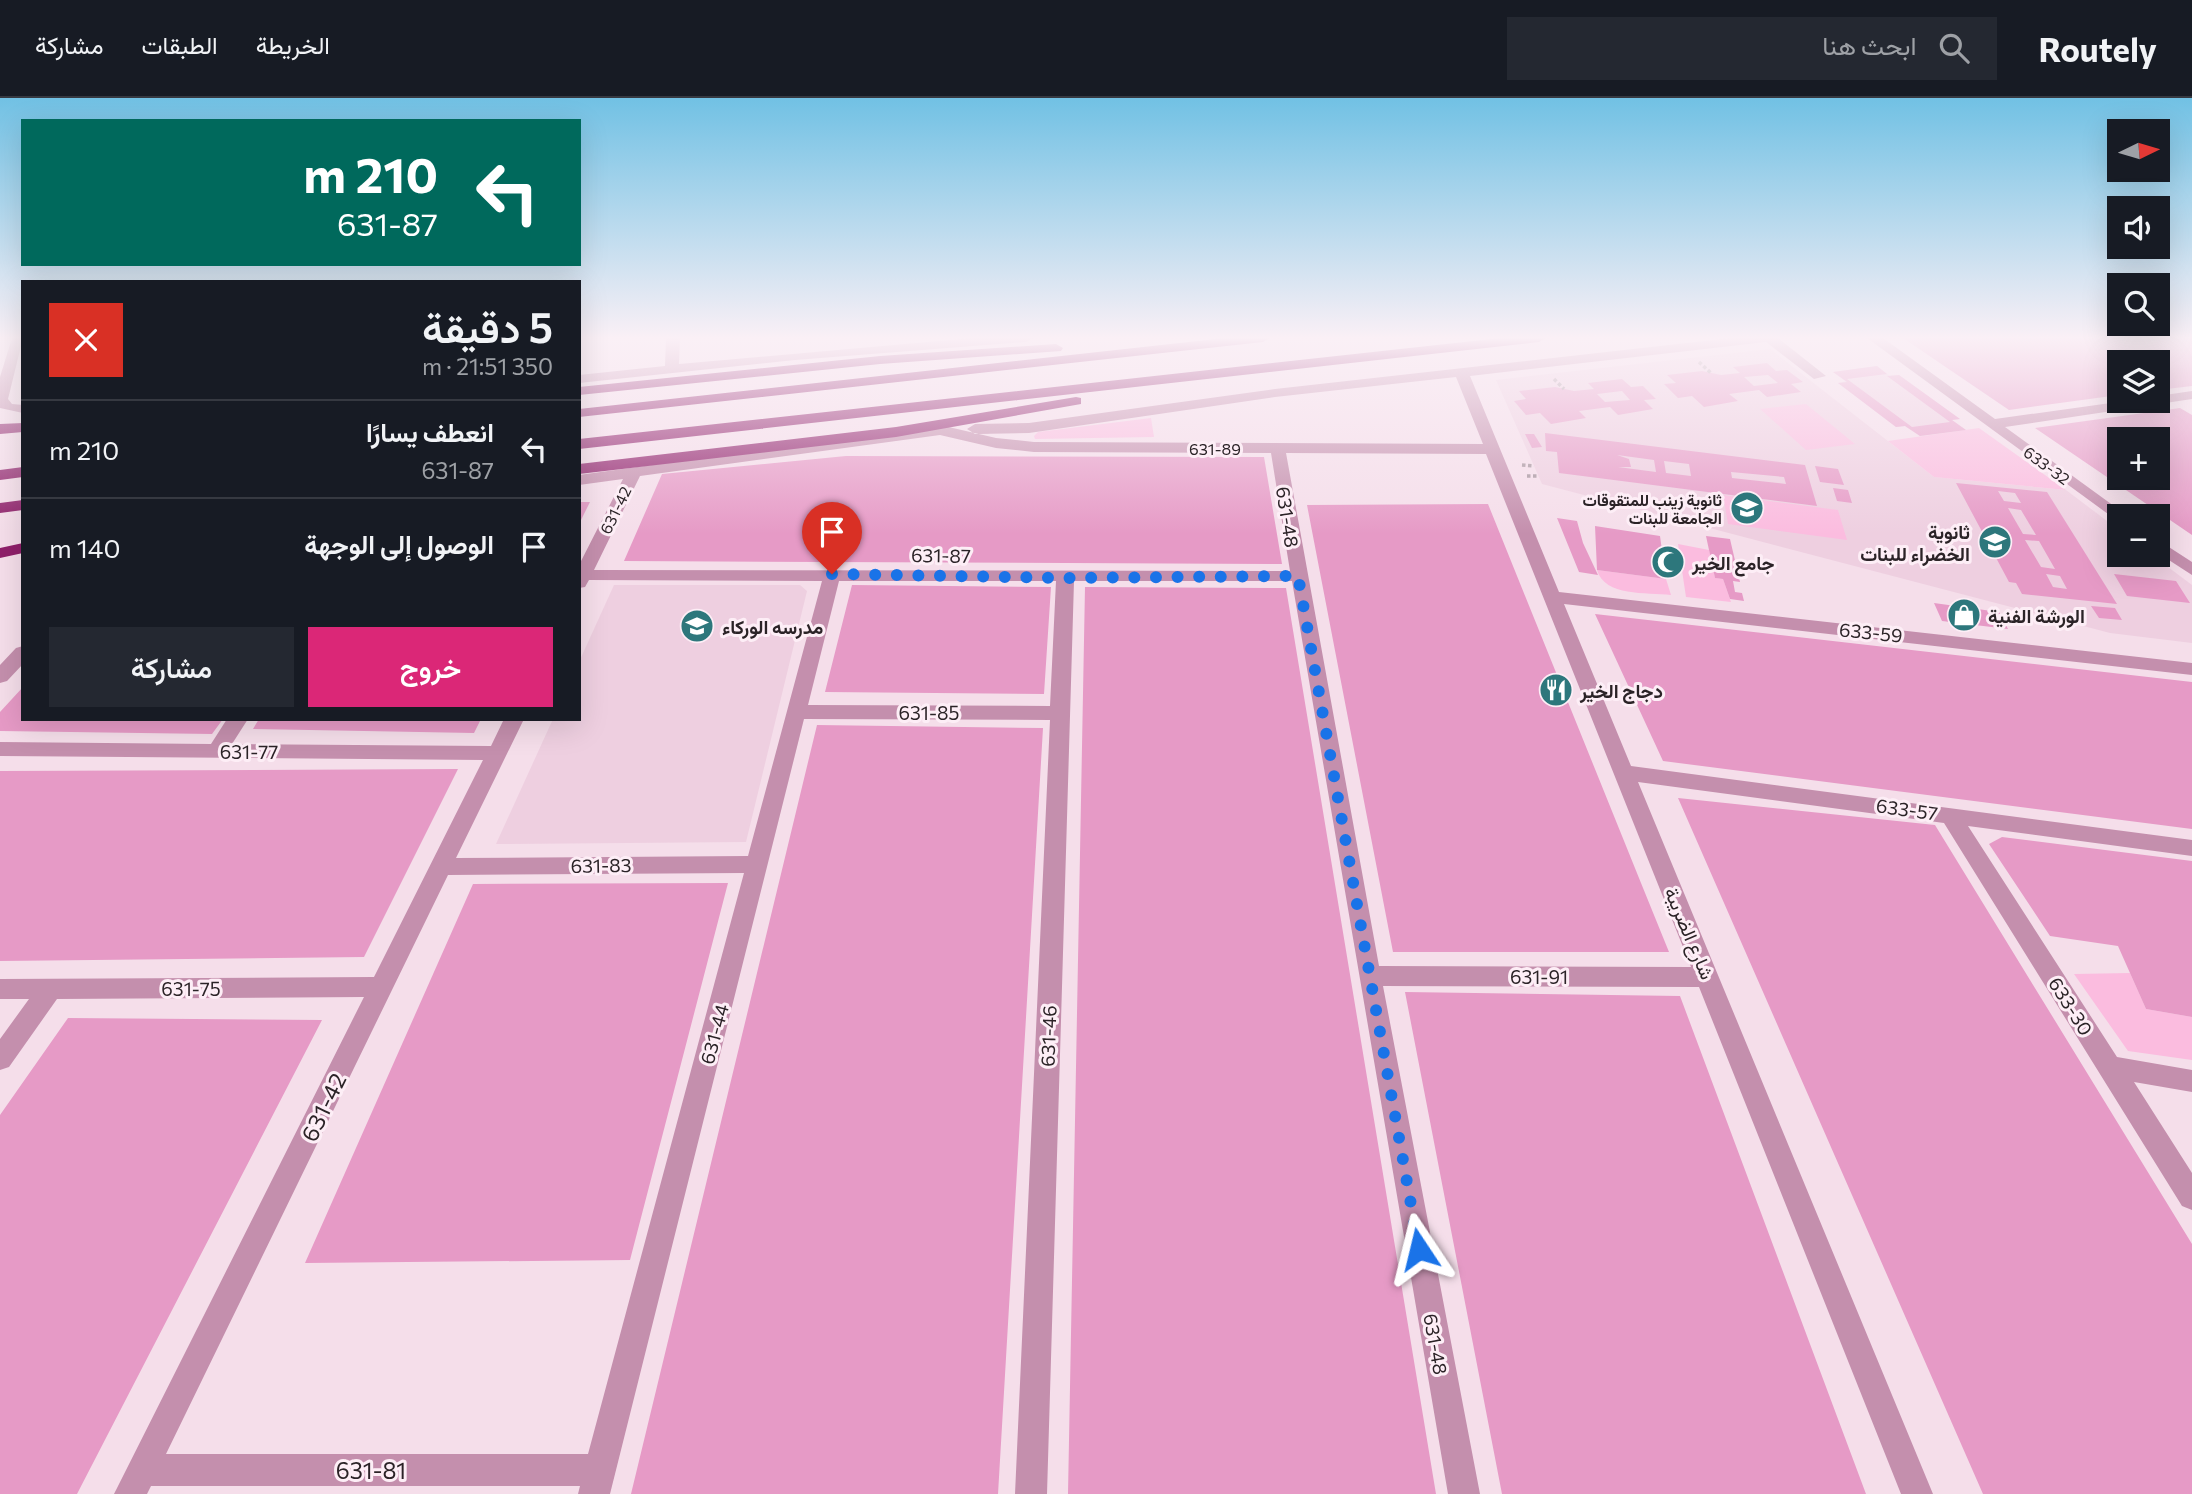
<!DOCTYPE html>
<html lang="ar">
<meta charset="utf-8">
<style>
:root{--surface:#171b24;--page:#242831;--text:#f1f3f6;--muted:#9ea1a6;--line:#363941;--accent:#db2777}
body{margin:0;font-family:Commissioner,Vazirmatn,sans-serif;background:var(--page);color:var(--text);direction:rtl;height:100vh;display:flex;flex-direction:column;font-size:26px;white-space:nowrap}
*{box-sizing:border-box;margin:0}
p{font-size:23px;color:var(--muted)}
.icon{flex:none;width:38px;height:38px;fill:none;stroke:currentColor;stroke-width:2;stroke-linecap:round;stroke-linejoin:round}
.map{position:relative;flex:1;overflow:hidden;direction:ltr}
.panel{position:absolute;left:21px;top:182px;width:560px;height:441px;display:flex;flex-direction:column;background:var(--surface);border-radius:0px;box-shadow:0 7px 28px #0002;direction:rtl}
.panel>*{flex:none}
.hud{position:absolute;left:21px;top:21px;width:560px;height:147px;border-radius:0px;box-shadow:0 7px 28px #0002;direction:rtl;background:#00695c;color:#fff;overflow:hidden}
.needle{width:46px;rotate:85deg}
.fabs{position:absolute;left:2107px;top:21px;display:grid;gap:14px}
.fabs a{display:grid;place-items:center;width:63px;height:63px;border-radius:0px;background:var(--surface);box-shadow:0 7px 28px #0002;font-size:35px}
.pin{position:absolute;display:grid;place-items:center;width:60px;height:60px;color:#fff;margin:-72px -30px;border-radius:50% 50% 50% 0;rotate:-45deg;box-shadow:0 0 7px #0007}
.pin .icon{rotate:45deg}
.me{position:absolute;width:77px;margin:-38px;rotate:350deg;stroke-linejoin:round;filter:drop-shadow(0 0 5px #0008)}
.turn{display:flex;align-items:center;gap:24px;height:147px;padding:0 28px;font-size:32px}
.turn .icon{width:91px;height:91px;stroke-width:2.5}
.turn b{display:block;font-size:49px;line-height:60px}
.round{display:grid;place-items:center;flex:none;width:74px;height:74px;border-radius:0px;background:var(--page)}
.summary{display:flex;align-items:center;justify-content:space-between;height:119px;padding:0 28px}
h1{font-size:42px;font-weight:600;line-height:52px}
.cta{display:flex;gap:14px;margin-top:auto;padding:14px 28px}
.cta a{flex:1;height:80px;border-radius:0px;background:var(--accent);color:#fff;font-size:28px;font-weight:600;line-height:80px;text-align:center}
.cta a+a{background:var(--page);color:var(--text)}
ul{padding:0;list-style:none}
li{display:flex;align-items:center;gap:21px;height:98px;padding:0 28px;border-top:2px solid var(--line)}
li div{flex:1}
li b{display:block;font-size:26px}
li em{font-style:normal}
header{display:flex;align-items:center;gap:42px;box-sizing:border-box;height:98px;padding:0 35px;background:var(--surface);border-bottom:2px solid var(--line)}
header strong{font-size:33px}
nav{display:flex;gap:38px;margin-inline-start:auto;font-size:24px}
.search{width:490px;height:63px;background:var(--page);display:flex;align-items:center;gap:18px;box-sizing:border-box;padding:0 24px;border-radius:0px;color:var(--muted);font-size:26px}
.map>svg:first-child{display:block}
</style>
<header>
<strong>Routely</strong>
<div class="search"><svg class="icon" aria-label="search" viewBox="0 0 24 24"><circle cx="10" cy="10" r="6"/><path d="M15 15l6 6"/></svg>ابحث هنا</div>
<nav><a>الخريطة</a><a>الطبقات</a><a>مشاركة</a></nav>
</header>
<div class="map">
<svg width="2192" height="1396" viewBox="0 0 2192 1396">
<rect width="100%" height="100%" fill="#f5deea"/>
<!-- built -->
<path fill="#eecfe0" d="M 1770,251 L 1934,379 L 2066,392 L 2119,432 L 2119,457 L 2152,457 L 2192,487 L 2192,545 L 2110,535 L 1542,386 L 1496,282 Z
M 1877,268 L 1890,278 L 1899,277 L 1960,321 L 1952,322 L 1966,332 L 1920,338 L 1905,328 L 1896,329 L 1838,285 L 1846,283 L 1833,274 Z
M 614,487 L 800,487 L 807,493 L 746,744 L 496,746 L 553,621 L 579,621 L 579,564 Z"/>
<!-- green -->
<path fill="#fbbcdf" d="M 1806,306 L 1855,346 L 1806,352 L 1760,311 Z
M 1151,320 L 1154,339 L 1035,341 L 1034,338 L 1038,334 Z
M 1979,330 L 2066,392 L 1934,379 L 1888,343 Z
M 1723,397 L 1838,412 L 1847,442 L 1728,426 Z
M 1678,446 L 1709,452 L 1715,480 L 1723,481 L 1731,504 L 1686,499 Z
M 1597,472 L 1666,481 L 1671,497 C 1646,494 1605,499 1597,472 Z
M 2130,875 L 2146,911 L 2192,919 L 2192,962 L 2128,953 L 2074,876 Z"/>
<!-- building -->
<path fill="#e69ac6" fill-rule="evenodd" d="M 1903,240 L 2192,240 L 2192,288 L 2158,292 L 2158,264 L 2119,264 L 2119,297 L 2009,312 Z
M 1767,265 L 1776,273 L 1787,272 L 1803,284 L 1791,286 L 1801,294 L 1767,299 L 1759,292 L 1729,296 L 1738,303 L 1704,309 L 1692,298 L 1678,300 L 1664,286 L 1676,285 L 1667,277 L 1702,273 L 1721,277 L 1740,275 L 1733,269 ZM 1768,277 L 1778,285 L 1754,288 L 1744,279 Z
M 1877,268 L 1887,276 L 1847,281 L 1912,329 L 1950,324 L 1887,278 L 1899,277 L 1960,321 L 1952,322 L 1966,332 L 1920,338 L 1905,328 L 1896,329 L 1838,285 L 1847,284 L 1833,274 Z
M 1622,281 L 1631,289 L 1643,288 L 1656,301 L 1644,302 L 1653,311 L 1618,317 L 1610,309 L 1579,313 L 1586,320 L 1551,326 L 1540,315 L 1526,317 L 1514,303 L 1526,301 L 1519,293 L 1555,289 L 1574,293 L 1594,291 L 1588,285 ZM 1622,293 L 1630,302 L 1605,304 L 1597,296 Z
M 2180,310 L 2192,317 L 2192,437 L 2035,330 ZM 2119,341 L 2158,341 L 2158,380 L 2119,380 Z
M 1545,335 L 1805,367 L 1817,408 L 1559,375 L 1557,354 L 1546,353 ZM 1617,357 L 1654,362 L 1656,374 L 1618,369 L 1631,369 L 1629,361 ZM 1664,363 L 1689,366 L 1691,378 L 1666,375 ZM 1731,374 L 1784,379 L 1786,386 L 1732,380 Z
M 1525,336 L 1534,336 L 1542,349 L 1532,350 Z
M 846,358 L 1264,359 L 1282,466 L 624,463 L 662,376 Z
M 1815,368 L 1838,371 L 1844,387 L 1820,384 Z
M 1956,385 L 2047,394 L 2117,506 L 2022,496 L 2016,485 L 2009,484 ZM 1998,393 L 2015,395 L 2021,405 L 2004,403 ZM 2008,410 L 2021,412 L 2036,437 L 2023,436 ZM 2025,442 L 2039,443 L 2055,471 L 2041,469 ZM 2046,476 L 2060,478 L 2067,491 L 2053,489 Z
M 1833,390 L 1848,392 L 1852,405 L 1837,403 Z
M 579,404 L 590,404 L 579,426 Z
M 1488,406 L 1641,785 L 1669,854 L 1393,854 L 1307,407 Z
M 1557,420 L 1577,423 L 1583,445 L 1598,477 L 1579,474 Z
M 1595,428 L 1660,438 L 1666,481 L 1597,472 Z
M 1706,438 L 1730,441 L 1740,484 L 1733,483 L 1735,494 L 1742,495 L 1744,503 L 1730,501 L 1723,481 L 1715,480 Z
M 2114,476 L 2176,483 L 2190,505 L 2127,498 Z
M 852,487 L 1051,489 L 1044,596 L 825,594 Z
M 1085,489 L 1286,490 L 1436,1396 L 1068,1396 Z
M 1934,505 L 1999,514 L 2008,531 L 1942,523 Z
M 2091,508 L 2115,510 L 2122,522 L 2099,520 Z
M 1595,516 L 2192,584 L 2192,731 L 1663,663 Z
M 23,589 L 23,621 L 223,621 L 212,636 L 0,633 L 0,614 Z
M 259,621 L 481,621 L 474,635 L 253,631 Z
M 817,627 L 1043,630 L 998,1396 L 631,1396 Z
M 458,671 L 364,859 L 0,863 L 0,673 Z
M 1678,700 L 1935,727 L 2192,1146 L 2192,1396 L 1983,1396 Z
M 2002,739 L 2192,763 L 2192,919 L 2146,911 L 2118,848 L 2050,838 L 1989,746 Z
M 728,785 L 630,1162 L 305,1165 L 473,786 Z
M 1405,894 L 1680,898 L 1866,1396 L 1502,1396 Z
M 68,920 L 322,922 L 77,1396 L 0,1396 L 0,1017 Z"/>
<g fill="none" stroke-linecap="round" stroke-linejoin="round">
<!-- path -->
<path stroke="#a4939c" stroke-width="3.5" stroke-dasharray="3.5 2.5" stroke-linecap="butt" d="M 1699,264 L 1711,275
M 1554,281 L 1564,291
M 1522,367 L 1534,368
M 1527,378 L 1538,378"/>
<!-- minor -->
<path fill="#c48fad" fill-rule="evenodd" d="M 12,240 L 23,240 L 8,301 L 12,306 L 23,307 L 23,315 L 0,310 L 0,279 Z
M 666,240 L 680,240 L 679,266 L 972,240 L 1033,240 L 1026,244 L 795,262 L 579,285 L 579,277 L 665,268 Z
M 1731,240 L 1778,240 L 1826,278 L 1814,281 L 1766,244 L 1470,278 L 1559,494 L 2192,565 L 2192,577 L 1564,506 L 1631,668 L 2192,742 L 2192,758 L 1968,728 L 2117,959 L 2192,972 L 2192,994 L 2134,984 L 2192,1075 L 2192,1112 L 2182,1108 L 1944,725 L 1638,684 L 1933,1396 L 1901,1396 L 1699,889 L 1383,888 L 1480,1396 L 1448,1396 L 1292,483 L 1074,483 L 1047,1396 L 1015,1396 L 1050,622 L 804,621 L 610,1396 L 578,1396 L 580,1388 L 151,1388 L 147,1396 L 114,1396 L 364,899 L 57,901 L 9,969 L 0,972 L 0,941 L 29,901 L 0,901 L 0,881 L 374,879 L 483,662 L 0,658 L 0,644 L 211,646 L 227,621 L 248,621 L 232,646 L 491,648 L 504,621 L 524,621 L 456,760 L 748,758 L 822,483 L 589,482 L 585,489 L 579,490 L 579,467 L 623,381 L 579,387 L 579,377 L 940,327 L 996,340 L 1034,344 L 1483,346 L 1456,279 L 1275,299 L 1029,335 L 975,336 L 967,331 L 975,326 L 1029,325 L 1275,291 ZM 940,337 L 996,350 L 1034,354 L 1271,355 L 1290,473 L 594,472 L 640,378 ZM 1286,355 L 1486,356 L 1691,869 L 1379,868 ZM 839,483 L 1056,483 L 1050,608 L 808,607 ZM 744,775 L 588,1356 L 166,1356 L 448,777 Z
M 1867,240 L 1883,240 L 1995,321 L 2125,303 L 2158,303 L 2158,298 L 2192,293 L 2192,301 L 2005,329 L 2125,416 L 2127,418 L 2119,418 L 2119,424 Z
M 2158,442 L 2192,464 L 2192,477 L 2158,455 Z
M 23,548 L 23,566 L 7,583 L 0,585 L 0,567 L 16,550 Z"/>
<!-- highway -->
<path fill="#8f1f6a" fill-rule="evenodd" d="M 1225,240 L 1270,240 L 1263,244 L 579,319 L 579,311 Z
M 1501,240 L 1546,240 L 1539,244 L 579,351 L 579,341 Z
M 1056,246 L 1063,250 L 1061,253 L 880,266 L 579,297 L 579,289 L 880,258 Z
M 1076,299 L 1081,300 L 1081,306 L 896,339 L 579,376 L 579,366 L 896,329 Z
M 23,325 L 23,334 L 0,336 L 0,326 Z
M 23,369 L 23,379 L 0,382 L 0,372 Z
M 23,402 L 23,412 L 0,415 L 0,405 Z
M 23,445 L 23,455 L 0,460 L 0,450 Z"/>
</g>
<!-- sky -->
<linearGradient id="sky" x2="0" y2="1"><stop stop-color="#71c1e4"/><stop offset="0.55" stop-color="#faf0f6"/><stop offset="1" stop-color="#faf0f6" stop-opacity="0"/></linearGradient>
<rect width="2192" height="436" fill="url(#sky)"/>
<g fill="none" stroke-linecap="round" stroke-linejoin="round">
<!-- route -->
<path stroke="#1a73e8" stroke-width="12" stroke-dasharray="0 21.6" d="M 832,476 L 1065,480 L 1298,478 L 1419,1151"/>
</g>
<!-- icons -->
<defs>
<symbol id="school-disc" viewBox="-11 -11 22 22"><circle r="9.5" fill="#2d777c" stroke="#fdeef6"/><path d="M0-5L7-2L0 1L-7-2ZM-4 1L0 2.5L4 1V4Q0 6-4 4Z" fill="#fff"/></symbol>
<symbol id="mosque-disc" viewBox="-11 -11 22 22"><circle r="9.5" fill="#2d777c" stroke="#fdeef6"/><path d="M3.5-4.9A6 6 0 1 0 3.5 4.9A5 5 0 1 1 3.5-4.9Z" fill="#fff"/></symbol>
<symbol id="shop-disc" viewBox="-11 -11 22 22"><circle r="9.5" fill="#2d777c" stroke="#fdeef6"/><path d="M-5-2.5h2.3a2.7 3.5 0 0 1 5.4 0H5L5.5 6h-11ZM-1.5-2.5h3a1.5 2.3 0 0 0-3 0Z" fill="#fff"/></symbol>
<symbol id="restaurant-disc" viewBox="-11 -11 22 22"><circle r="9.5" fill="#2d777c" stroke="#fdeef6"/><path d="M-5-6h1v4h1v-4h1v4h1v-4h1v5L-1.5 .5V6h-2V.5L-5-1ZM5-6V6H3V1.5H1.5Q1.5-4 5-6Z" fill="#fff"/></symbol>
</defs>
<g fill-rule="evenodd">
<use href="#school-disc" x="1728" y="391" width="38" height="38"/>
<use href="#school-disc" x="1976" y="425" width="38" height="38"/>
<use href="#mosque-disc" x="1649" y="445" width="38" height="38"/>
<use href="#shop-disc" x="1945" y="498" width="38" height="38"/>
<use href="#school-disc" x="678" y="509" width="38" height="38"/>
<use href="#restaurant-disc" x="1537" y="573" width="38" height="38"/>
</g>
<g text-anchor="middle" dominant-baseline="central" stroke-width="6" stroke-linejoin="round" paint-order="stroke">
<!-- far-street labels -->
<g font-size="16" fill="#2b2327" stroke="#fdeef6">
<text x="1215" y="350">631-89</text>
<text transform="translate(2047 367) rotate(36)">633-32</text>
<text transform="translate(615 412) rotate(-64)">631-42</text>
</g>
<!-- far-poi labels -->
<g font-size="16" font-weight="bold" fill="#2b2327" stroke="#fdeef6" text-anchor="end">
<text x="1722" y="401">ثانوية زينب للمتقوقات<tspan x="1722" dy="18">الجامعة للبنات</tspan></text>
</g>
<!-- street labels -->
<g font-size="19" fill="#2b2327" stroke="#fdeef6">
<text transform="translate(1288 419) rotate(81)">631-48</text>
<text transform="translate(941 457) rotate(1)">631-87</text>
<text transform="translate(1871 534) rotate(6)">633-59</text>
<text x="929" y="614">631-85</text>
<text x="249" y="653">631-77</text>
<text transform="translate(1907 711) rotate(8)">633-57</text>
<text transform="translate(601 767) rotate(-1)">631-83</text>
<text transform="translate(1690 835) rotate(67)">شارع الضريبة</text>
<text x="1539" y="878">631-91</text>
<text x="191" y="890">631-75</text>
<text transform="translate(2071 908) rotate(58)">633-30</text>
<text transform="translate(714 936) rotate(-75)">631-44</text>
<text transform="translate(1048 938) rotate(-88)">631-46</text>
<text transform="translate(1436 1246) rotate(80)">631-48</text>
</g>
<!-- poi labels -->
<g font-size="19" font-weight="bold" fill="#2b2327" stroke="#fdeef6" text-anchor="start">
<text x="1970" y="433" text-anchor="end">ثانوية<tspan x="1970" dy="22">الخضراء للبنات</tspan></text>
<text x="1692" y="464">جامع الخير</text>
<text x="1988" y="517">الورشة الفنية</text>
<text x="722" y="528">مدرسه الوركاء</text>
<text x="1580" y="592">دجاج الخير</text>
</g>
<!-- near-street labels -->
<g font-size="23" fill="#2b2327" stroke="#fdeef6">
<text transform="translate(323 1009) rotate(-64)">631-42</text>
<text x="371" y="1372">631-81</text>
</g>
</g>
</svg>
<div class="fabs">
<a><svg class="needle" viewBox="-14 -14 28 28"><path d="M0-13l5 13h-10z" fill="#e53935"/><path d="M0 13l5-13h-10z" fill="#9ea1a6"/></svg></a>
<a><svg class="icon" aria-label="sound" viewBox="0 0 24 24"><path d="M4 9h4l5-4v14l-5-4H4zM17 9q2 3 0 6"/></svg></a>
<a><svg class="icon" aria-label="search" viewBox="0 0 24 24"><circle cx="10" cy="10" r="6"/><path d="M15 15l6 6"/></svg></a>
<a><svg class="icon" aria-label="layers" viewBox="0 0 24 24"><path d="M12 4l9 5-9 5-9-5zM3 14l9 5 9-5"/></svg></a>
<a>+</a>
<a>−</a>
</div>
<div class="pin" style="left:832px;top:476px;background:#d93025"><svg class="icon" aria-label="arrive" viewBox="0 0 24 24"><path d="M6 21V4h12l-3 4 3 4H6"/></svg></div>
<svg class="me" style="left:1419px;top:1151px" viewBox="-20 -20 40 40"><path d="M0-17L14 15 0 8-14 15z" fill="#1a73e8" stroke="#fff" stroke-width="4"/></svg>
<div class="hud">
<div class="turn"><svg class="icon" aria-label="left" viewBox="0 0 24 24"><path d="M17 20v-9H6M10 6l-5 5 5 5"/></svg><div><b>210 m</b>631-87</div></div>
</div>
<section class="panel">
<div class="summary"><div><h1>5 دقيقة</h1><p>350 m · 21:51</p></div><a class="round" style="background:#d93025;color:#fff"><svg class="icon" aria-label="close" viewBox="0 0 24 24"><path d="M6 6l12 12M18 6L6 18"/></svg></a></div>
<ul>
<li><svg class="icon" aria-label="left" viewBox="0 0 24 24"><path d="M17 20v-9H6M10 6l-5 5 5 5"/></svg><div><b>انعطف يسارًا</b><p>631-87</p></div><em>210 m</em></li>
<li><svg class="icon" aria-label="arrive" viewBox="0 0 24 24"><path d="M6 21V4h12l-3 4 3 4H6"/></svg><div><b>الوصول إلى الوجهة</b></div><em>140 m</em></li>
</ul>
<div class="cta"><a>خروج</a><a>مشاركة</a></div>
</section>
</div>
